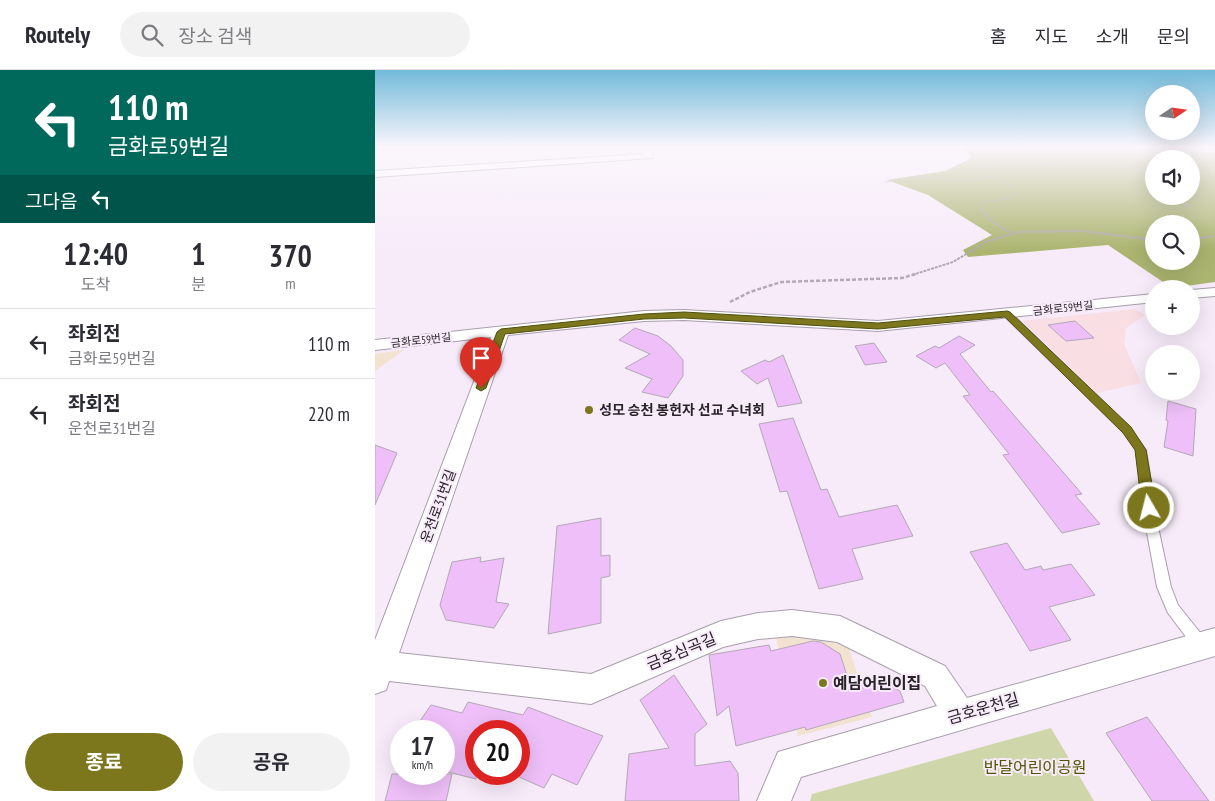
<!DOCTYPE html>
<html lang="ko">
<meta charset="utf-8">
<style>
:root{--surface:#fff;--page:#f2f2f3;--text:#2b2b33;--muted:#7c7c81;--line:#e1e1e2;--accent:#7c771c}
body{margin:0;font-family:"PT Sans Narrow","Noto Sans KR",sans-serif;background:var(--page);color:var(--text);height:100vh;display:flex;flex-direction:column;font-size:19px;white-space:nowrap}
*{box-sizing:border-box;margin:0}
p{font-size:16px;color:var(--muted)}
.icon{flex:none;width:28px;height:28px;fill:none;stroke:currentColor;stroke-width:2;stroke-linecap:round;stroke-linejoin:round}
.map{position:relative;flex:1;overflow:hidden}
.panel{display:flex;flex-direction:column;background:var(--surface);width:375px}
.panel>*{flex:none}
.top-card{background:#00695c;color:#fff;overflow:hidden}
.needle{width:32px;rotate:77deg}
.tools{position:absolute;left:770px;top:15px;display:grid;gap:10px}
.tools a{display:grid;place-items:center;width:55px;height:55px;border-radius:50%;background:var(--surface);box-shadow:0 5px 20px #0002;font-size:25px}
.speed{position:absolute;left:15px;top:650px;display:flex;gap:10px;font-size:25px;font-weight:700;text-align:center}
.speed>*{display:grid;place-content:center;width:65px;height:65px;border-radius:50%;background:var(--surface);box-shadow:0 5px 20px #0002;line-height:1}
.speed small{font-size:12px;font-weight:400}
.speed .limit{border:8px solid #d22;background:#fff;color:#111}
.pin{position:absolute;display:grid;place-items:center;width:42px;height:42px;color:#fff;margin:-51px -21px;border-radius:50% 50% 50% 0;rotate:-45deg;box-shadow:0 0 5px #0007}
.pin .icon{rotate:45deg}
.me{position:absolute;width:55px;margin:-28px;rotate:352deg;stroke-linejoin:round;filter:drop-shadow(0 0 4px #0008)}
.turn{display:flex;align-items:center;gap:18px;height:105px;padding:0 25px;font-size:22px}
.turn .icon{width:65px;height:65px;stroke-width:2.5}
.turn b{display:block;font-size:35px;line-height:42px}
.then{display:flex;align-items:center;height:48px;padding:0 25px;background:#0003;gap:10px;font-size:19px}
.eta{display:flex;justify-content:space-evenly;align-items:center;height:85px;text-align:center}
.eta b{font-size:30px;font-weight:700;line-height:35px}
.cta{display:flex;gap:10px;margin-top:auto;padding:10px 25px}
.cta a{flex:1;height:58px;border-radius:30px;background:var(--accent);color:#fff;font-size:20px;font-weight:700;line-height:58px;text-align:center}
.cta a+a{background:var(--page);color:var(--text)}
ul{padding:0;list-style:none}
li{display:flex;align-items:center;gap:15px;height:70px;padding:0 25px;border-top:1px solid var(--line)}
li div{flex:1}
li b{display:block;font-size:19px}
li em{font-style:normal}
header{display:flex;align-items:center;gap:30px;box-sizing:border-box;height:70px;padding:0 25px;background:var(--surface);border-bottom:1px solid var(--line)}
header strong{font-size:24px}
nav{display:flex;gap:28px;margin-inline-start:auto;font-size:18px}
.search{width:350px;height:45px;background:var(--page);display:flex;align-items:center;gap:12px;box-sizing:border-box;padding:0 18px;border-radius:28px;color:var(--muted);font-size:19px}
main{display:flex;flex:1;min-height:0}
.map>svg:first-child{display:block}
</style>
<header>
<strong>Routely</strong>
<div class="search"><svg class="icon" aria-label="search" viewBox="0 0 24 24"><circle cx="10" cy="10" r="6"/><path d="M15 15l6 6"/></svg>장소 검색</div>
<nav><a>홈</a><a>지도</a><a>소개</a><a>문의</a></nav>
</header>
<main>
<section class="panel">
<div class="top-card">
<div class="turn"><svg class="icon" aria-label="left" viewBox="0 0 24 24"><path d="M17 20v-9H6M10 6l-5 5 5 5"/></svg><div><b>110 m</b>금화로59번길</div></div>
<div class="then">그다음<svg class="icon" aria-label="left" viewBox="0 0 24 24"><path d="M17 20v-9H6M10 6l-5 5 5 5"/></svg></div>
</div>
<div class="eta">
<div><b>12:40</b><p>도착</p></div>
<div><b>1</b><p>분</p></div>
<div><b>370</b><p>m</p></div>
</div>
<ul>
<li><svg class="icon" aria-label="left" viewBox="0 0 24 24"><path d="M17 20v-9H6M10 6l-5 5 5 5"/></svg><div><b>좌회전</b><p>금화로59번길</p></div><em>110 m</em></li>
<li><svg class="icon" aria-label="left" viewBox="0 0 24 24"><path d="M17 20v-9H6M10 6l-5 5 5 5"/></svg><div><b>좌회전</b><p>운천로31번길</p></div><em>220 m</em></li>
</ul>
<div class="cta"><a>종료</a><a>공유</a></div>
</section>
<div class="map">
<svg width="840" height="731" viewBox="0 0 840 731">
<rect width="100%" height="100%" fill="#f7ebf9"/>
<!-- commercial -->
<path fill="#f9dee3" d="M 760,239 L 770,245 L 751,258 L 749,274 L 766,313 L 722,323 L 647,251 Z"/>
<!-- education -->
<path fill="#f2e3d0" d="M 29,280 L 0,301 L 0,284 Z
M 401,567 L 449,568 L 474,579 L 497,647 L 423,666 Z"/>
<!-- green -->
<path fill="#cfd6a9" d="M 676,658 L 719,731 L 435,731 L 437,724 Z"/>
<!-- forest -->
<path fill="#acb570" fill-rule="evenodd" d="M 588,77 L 812,77 L 831,83 L 840,82 L 840,212 L 797,218 L 733,175 L 593,187 L 588,180 L 617,165 L 553,125 L 512,110 L 570,101 L 597,88 ZM 779,89 L 816,89 L 816,126 L 779,126 ZM 779,154 L 816,154 L 816,191 L 779,191 Z"/>
<!-- building -->
<path fill="#eebff8" stroke="#b3a8b5" d="M 700,251 L 719,268 L 691,271 L 673,255 Z
M 260,258 L 283,266 L 296,276 L 308,290 L 308,306 L 293,328 L 267,322 L 277,309 L 250,298 L 275,284 L 244,270 Z
M 584,266 L 600,275 L 585,284 L 616,322 L 618,321 L 707,424 L 700,425 L 725,454 L 687,463 L 628,385 L 634,384 L 588,326 L 595,325 L 570,293 L 561,298 L 541,286 L 560,276 L 564,278 Z
M 499,273 L 512,292 L 490,295 L 480,276 Z
M 408,285 L 427,333 L 403,337 L 393,308 L 382,314 L 366,301 L 390,290 L 394,292 Z
M 793,331 L 821,339 L 818,386 L 789,377 L 793,351 L 791,350 Z
M 418,348 L 446,420 L 452,419 L 464,447 L 522,435 L 538,466 L 477,479 L 488,509 L 444,519 L 412,421 L 405,422 L 384,354 Z
M 0,375 L 22,383 L 0,435 Z
M 226,448 L 226,486 L 235,485 L 235,506 L 226,508 L 226,553 L 173,564 L 182,456 Z
M 632,473 L 650,500 L 666,496 L 668,500 L 696,494 L 720,525 L 674,537 L 696,570 L 655,581 L 595,482 Z
M 106,487 L 105,492 L 129,488 L 121,532 L 134,534 L 119,558 L 71,550 L 65,535 L 77,492 Z
M 438,571 L 446,572 L 465,584 L 476,618 L 507,611 L 525,621 L 529,632 L 431,660 L 430,657 L 361,676 L 354,636 L 342,646 L 334,585 L 394,575 L 396,581 Z
M 299,605 L 332,654 L 320,664 L 320,696 L 355,691 L 363,703 L 364,731 L 250,731 L 254,684 L 294,678 L 265,630 Z
M 93,632 L 148,645 L 153,637 L 228,666 L 202,715 L 177,704 L 169,718 L 144,707 L 144,661 L 101,661 L 101,709 L 69,701 L 69,661 L 38,661 L 56,635 L 87,643 Z
M 772,647 L 834,731 L 777,731 L 731,663 Z
M 17,704 L 77,704 L 71,731 L 10,731 Z"/>
<g fill="none" stroke-linecap="round" stroke-linejoin="round">
<defs>
<path id="lane" d="M 629,242 L 635,242 L 755,358 L 771,380 L 783,457 L 796,517 L 803,535 L 831,570 L 833,575 L 831,580 L 826,582 L 821,580 L 793,543 L 782,517 L 771,457 L 761,380 L 749,362 L 629,246 Z"/>
<path id="street" d="M 272,77 L 280,77 L 277,88 L 0,107 L 0,101 L 270,84 Z
M 840,218 L 840,226 L 816,228 L 816,220 Z
M 779,224 L 779,232 L 503,261 L 309,250 L 269,251 L 133,265 L 24,583 L 216,604 L 346,551 L 383,543 L 417,540 L 465,546 L 570,596 L 592,628 L 840,558 L 840,586 L 426,707 L 416,731 L 382,731 L 403,682 L 562,636 L 550,616 L 462,572 L 417,566 L 383,569 L 348,577 L 216,634 L 14,611 L 11,620 L 0,624 L 0,570 L 116,267 L 0,280 L 0,270 L 269,241 L 309,240 L 503,251 Z"/>
</defs>
<!-- lane casing -->
<use href="#lane" stroke="#a89eab" stroke-width="2"/>
<!-- street casing -->
<use href="#street" stroke="#a89eab" stroke-width="2"/>
<!-- path-far2 -->
<path stroke="#b3a9b4" stroke-width="1" stroke-dasharray="2.5 1" stroke-linecap="butt" d="M 739,77 L 775,87
M 767,77 L 779,90
M 779,107 L 771,114 L 779,119
M 510,112 L 540,107 L 591,110 L 616,107
M 793,126 L 810,134
M 608,134 L 608,132 L 634,128 L 641,123 L 640,117 L 611,104 L 604,98 L 626,92 L 639,91 L 682,94 L 709,90 L 779,102"/>
<!-- path-far1 -->
<path stroke="#b3a9b4" stroke-width="2" stroke-dasharray="3 1" stroke-linecap="butt" d="M 608,133 L 607,141 L 619,153 L 636,163
M 807,133 L 814,136
M 816,169 L 840,166
M 537,205 L 578,192 L 611,172 L 643,162 L 707,161 L 779,170"/>
<!-- path -->
<path stroke="#b3a9b4" stroke-width="2.5" stroke-dasharray="4 2" stroke-linecap="butt" d="M 355,232 L 375,222 L 406,212 L 527,208 L 541,204"/>
<!-- lane -->
<use href="#lane" fill="#fff" fill-rule="evenodd"/>
<!-- street -->
<use href="#street" fill="#fff" fill-rule="evenodd"/>
</g>
<!-- sky -->
<linearGradient id="sky" x2="0" y2="1"><stop stop-color="#72bada"/><stop offset="0.43" stop-color="#fbf6fc"/><stop offset="1" stop-color="#fbf6fc" stop-opacity="0"/></linearGradient>
<rect width="840" height="180" fill="url(#sky)"/>
<!-- route -->
<path fill="#7c771c" stroke="#514d12" d="M 632,241 L 635,242 L 756,357 L 771,380 L 781,438 L 779,441 L 769,441 L 767,438 L 760,380 L 748,363 L 630,247 L 503,259 L 309,248 L 269,249 L 130,264 L 111,318 L 106,321 L 101,318 L 122,262 L 126,259 L 269,244 L 309,242 L 503,253 Z"/>
<!-- markers -->
<g fill="#7c771c" stroke="#f7ebf9" stroke-width="2">
<circle cx="214" cy="340" r="5"/>
<circle cx="448" cy="613" r="5"/>
</g>
<g text-anchor="middle" dominant-baseline="central" stroke-width="4" stroke-linejoin="round" paint-order="stroke">
<!-- far-street labels -->
<g font-size="11" fill="#282328" stroke="#f7ebf9">
<text transform="translate(688 238) rotate(-6)">금화로59번길</text>
<text transform="translate(46 270) rotate(-6)">금화로59번길</text>
</g>
<!-- poi labels -->
<g font-size="14" font-weight="bold" fill="#282328" stroke="#f7ebf9" text-anchor="start">
<text x="224" y="340">성모 승천 봉헌자 선교 수녀회</text>
</g>
<!-- street labels -->
<g font-size="14" fill="#282328" stroke="#f7ebf9">
<text transform="translate(63 436) rotate(-70)">운천로31번길</text>
</g>
<!-- near-street labels -->
<g font-size="16" fill="#282328" stroke="#f7ebf9">
<text transform="translate(306 581) rotate(-22)">금호심곡길</text>
<text transform="translate(608 638) rotate(-16)">금호운천길</text>
</g>
<!-- near-poi labels -->
<g font-size="16" font-weight="bold" fill="#282328" stroke="#f7ebf9" text-anchor="start">
<text x="458" y="613">예담어린이집</text>
</g>
<!-- near-park labels -->
<g font-size="16" fill="#505600" stroke="#f7ebf9">
<text x="660" y="697">반달어린이공원</text>
</g>
</g>
</svg>
<div class="tools">
<a><svg class="needle" viewBox="-14 -14 28 28"><path d="M0-13l5 13h-10z" fill="#e53935"/><path d="M0 13l5-13h-10z" fill="#7c7c81"/></svg></a>
<a><svg class="icon" aria-label="sound" viewBox="0 0 24 24"><path d="M4 9h4l5-4v14l-5-4H4zM17 9q2 3 0 6"/></svg></a>
<a><svg class="icon" aria-label="search" viewBox="0 0 24 24"><circle cx="10" cy="10" r="6"/><path d="M15 15l6 6"/></svg></a>
<a>+</a>
<a>−</a>
</div>
<div class="speed"><div>17<small>km/h</small></div><div class="limit">20</div></div>
<div class="pin" style="left:106px;top:318px;background:#d93025"><svg class="icon" aria-label="arrive" viewBox="0 0 24 24"><path d="M6 21V4h12l-3 4 3 4H6"/></svg></div>
<svg class="me" style="left:774px;top:438px" viewBox="-20 -20 40 40"><circle r="17" fill="#7c771c" stroke="#fff" stroke-width="3"/><path d="M0-11L8 9 0 5-8 9z" fill="#fff"/></svg>
</div>
</main>
